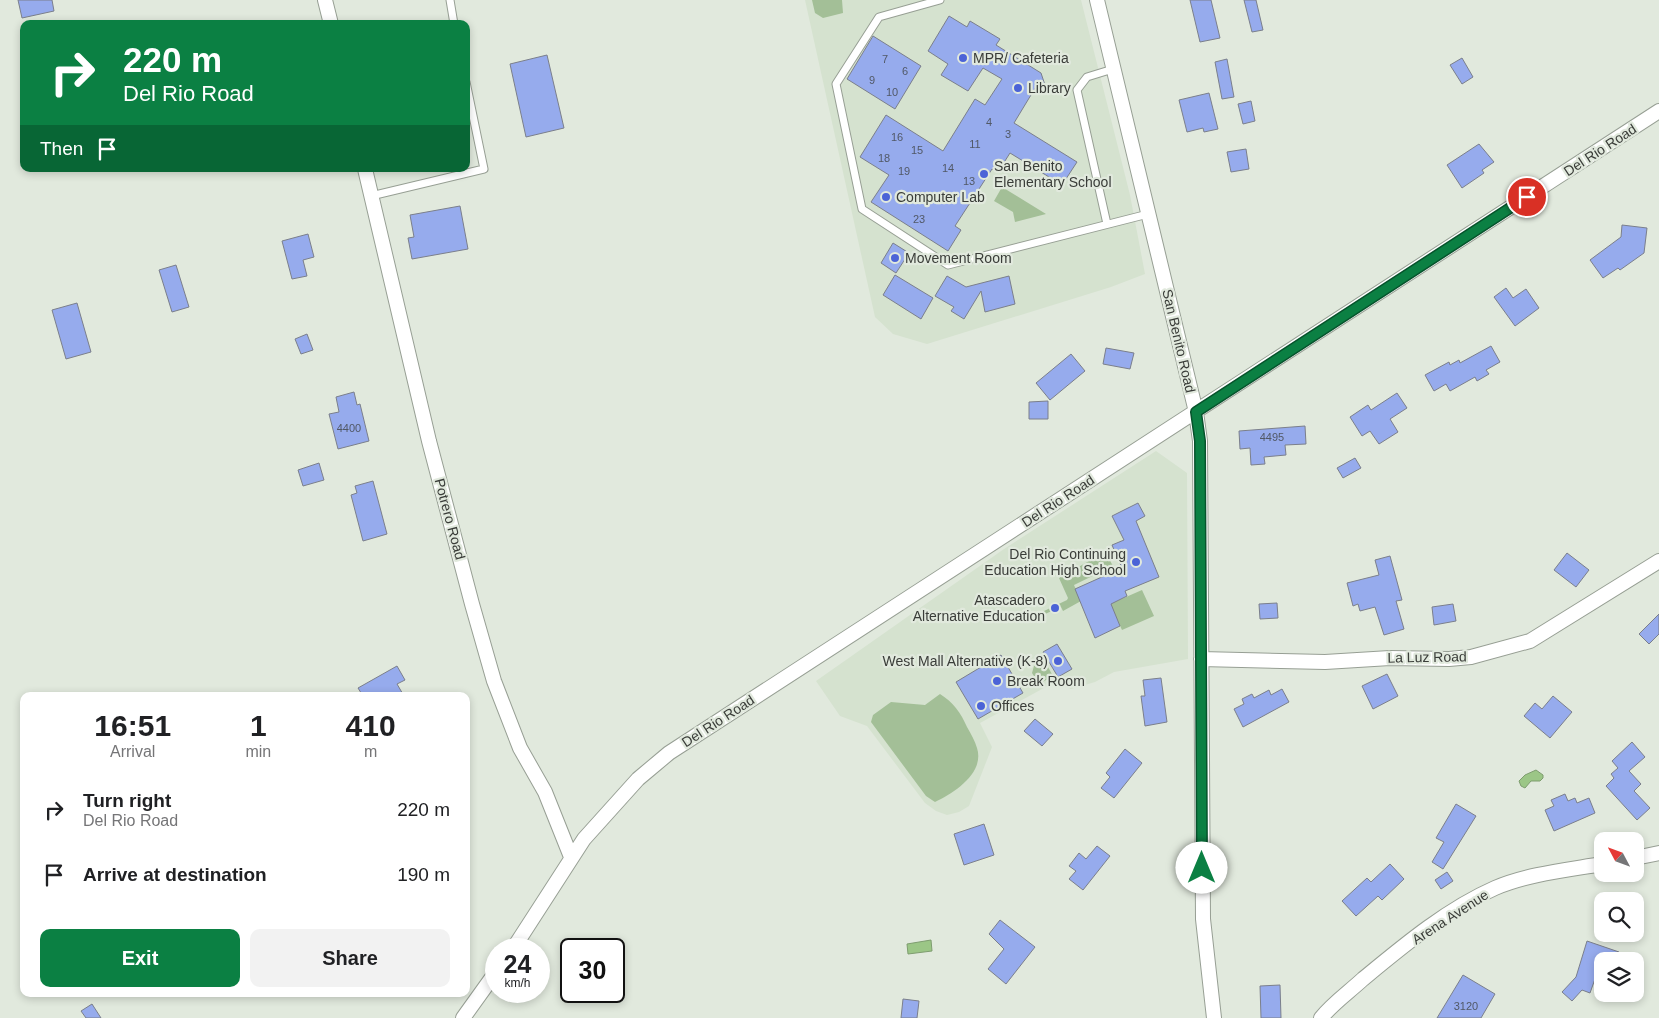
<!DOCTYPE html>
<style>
:root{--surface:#fff;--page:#f2f2f2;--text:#202124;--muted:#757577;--accent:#0b8043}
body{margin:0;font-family:Helvetica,sans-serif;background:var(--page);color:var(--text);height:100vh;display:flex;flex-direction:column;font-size:19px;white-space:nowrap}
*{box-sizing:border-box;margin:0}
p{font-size:16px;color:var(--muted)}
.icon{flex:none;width:28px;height:28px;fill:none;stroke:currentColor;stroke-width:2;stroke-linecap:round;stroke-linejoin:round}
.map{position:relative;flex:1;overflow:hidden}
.sheet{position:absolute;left:20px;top:692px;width:450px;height:305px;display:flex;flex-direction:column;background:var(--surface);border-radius:10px;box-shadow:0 2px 8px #0003}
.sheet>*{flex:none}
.top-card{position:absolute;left:20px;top:20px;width:450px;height:152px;border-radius:10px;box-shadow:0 2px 8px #0003;background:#0b8043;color:#fff;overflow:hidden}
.needle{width:32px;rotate:311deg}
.tools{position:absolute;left:1594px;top:832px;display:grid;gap:10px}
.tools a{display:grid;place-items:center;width:50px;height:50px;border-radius:10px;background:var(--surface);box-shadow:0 2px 8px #0003;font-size:25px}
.speed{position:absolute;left:485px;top:938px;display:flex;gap:10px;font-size:25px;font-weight:700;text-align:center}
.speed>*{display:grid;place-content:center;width:65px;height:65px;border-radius:50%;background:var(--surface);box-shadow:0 2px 8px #0003;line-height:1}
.speed small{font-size:12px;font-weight:400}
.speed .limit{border:2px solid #111;border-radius:8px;background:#fff;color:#111}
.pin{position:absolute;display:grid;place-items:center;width:42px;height:42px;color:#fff;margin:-21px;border:2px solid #fff;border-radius:50%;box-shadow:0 1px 5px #0007}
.me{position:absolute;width:55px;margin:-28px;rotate:0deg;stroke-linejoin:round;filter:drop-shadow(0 0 4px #0008)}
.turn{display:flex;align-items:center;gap:18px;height:105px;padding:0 20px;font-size:22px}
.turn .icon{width:65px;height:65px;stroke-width:2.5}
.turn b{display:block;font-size:35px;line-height:42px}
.then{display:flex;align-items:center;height:48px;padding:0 20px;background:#0003;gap:10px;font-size:19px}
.eta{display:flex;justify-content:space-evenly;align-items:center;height:85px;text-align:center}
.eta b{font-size:30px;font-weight:700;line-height:35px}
.button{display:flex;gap:10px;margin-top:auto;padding:10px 20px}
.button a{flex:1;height:58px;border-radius:10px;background:var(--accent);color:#fff;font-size:20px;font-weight:700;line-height:58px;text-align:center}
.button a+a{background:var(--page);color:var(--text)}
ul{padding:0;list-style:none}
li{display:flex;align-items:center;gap:15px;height:65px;padding:0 20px}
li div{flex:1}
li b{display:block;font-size:19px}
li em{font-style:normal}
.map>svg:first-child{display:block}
</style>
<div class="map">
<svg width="1659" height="1018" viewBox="0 0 1659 1018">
<rect width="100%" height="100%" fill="#e1e9dd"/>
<!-- built -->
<path fill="#d5e2cf" d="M 805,0 L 1081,0 L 1130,195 L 1145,274 L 1111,287 L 927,344 L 893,334 L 875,317 Z
M 1156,451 L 1187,473 L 1188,659 L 1114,672 L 1095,682 L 1071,689 L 1053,683 L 980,723 L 992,747 L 969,806 L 959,812 L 947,815 L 936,811 L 925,803 L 867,726 L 840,716 L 816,681 L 1004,549 Z"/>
<!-- green -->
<path fill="#a3bf97" d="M 812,0 L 842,0 L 843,13 L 823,18 L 815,13 Z
M 1002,187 L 1046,214 L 1015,222 L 1013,212 L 994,201 Z
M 1105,552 L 1113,566 L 1074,585 L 1081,601 L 1063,611 L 1061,607 L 1045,614 L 1043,613 L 1044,611 L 1067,600 L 1068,598 L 1059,578 Z
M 1142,590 L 1154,616 L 1122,630 L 1110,604 Z
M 1044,660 L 1053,676 L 1039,684 L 1032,673 L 1034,666 Z
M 940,694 C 953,702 961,713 967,727 C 971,734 975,741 977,748 C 985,773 954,793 935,802 L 926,796 L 871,722 L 873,715 L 891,702 L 925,705 Z"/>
<!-- water -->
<path fill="#9bc686" stroke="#7e9d6f" d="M 1536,770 L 1543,775 L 1543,778 L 1540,781 L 1531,781 L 1525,788 L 1521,786 L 1519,781 L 1525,775 Z
M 931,940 L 932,951 L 908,954 L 907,944 Z"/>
<!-- building -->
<path fill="#96abed" stroke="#7b7f8b" d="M 18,0 L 52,0 L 54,11 L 22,18 Z
M 1190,0 L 1211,0 L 1220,38 L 1200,42 Z
M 1244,0 L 1256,0 L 1263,30 L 1252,32 Z
M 949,16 L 967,27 L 970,21 L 1000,39 L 996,45 L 1041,73 L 1047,91 L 1037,85 L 1014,123 L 1077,162 L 1062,185 L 1010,153 L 998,172 L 992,169 L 955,226 L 961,230 L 948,251 L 871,202 L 889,175 L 860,157 L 886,115 L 943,151 L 975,99 L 985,105 L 1002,79 L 983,68 L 968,91 L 941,75 L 948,64 L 928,51 Z
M 873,36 L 921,66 L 895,109 L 847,79 Z
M 547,55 L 564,128 L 526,137 L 510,64 Z
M 1462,58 L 1473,77 L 1462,84 L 1450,65 Z
M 1227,59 L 1234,97 L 1222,99 L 1215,62 Z
M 1209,93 L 1218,129 L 1204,132 L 1203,128 L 1187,132 L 1179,100 Z
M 1251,101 L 1255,121 L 1243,124 L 1238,104 Z
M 1479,144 L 1494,162 L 1482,170 L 1484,173 L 1462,188 L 1447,165 Z
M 1246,149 L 1249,169 L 1231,172 L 1227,152 Z
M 460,206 L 468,249 L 412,259 L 408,238 L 414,237 L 410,215 Z
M 1622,225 L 1647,228 L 1644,253 L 1620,270 L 1618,268 L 1603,278 L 1590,260 L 1621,237 Z
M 308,234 L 314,257 L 303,260 L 307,276 L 292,279 L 282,241 Z
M 893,243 L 909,253 L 896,273 L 881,263 Z
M 176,265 L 189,307 L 172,312 L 159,270 Z
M 895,275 L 933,298 L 921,319 L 883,295 Z
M 947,276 L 966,287 L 1009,276 L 1015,304 L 985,312 L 981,291 L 964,319 L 951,311 L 954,307 L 935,296 Z
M 1506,288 L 1513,298 L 1526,289 L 1539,308 L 1515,326 L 1494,297 Z
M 77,303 L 91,352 L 66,359 L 52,310 Z
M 307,334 L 313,350 L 301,354 L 295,339 Z
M 1491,346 L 1500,362 L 1486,370 L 1489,374 L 1477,381 L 1475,377 L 1450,391 L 1446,384 L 1434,391 L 1425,375 L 1449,362 L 1450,365 L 1459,360 L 1460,363 Z
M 1106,348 L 1134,353 L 1130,369 L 1103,364 Z
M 1071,354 L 1085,371 L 1050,400 L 1036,383 Z
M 354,392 L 357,405 L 360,404 L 369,441 L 338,449 L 329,414 L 339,412 L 336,397 Z
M 1397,393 L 1407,408 L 1390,419 L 1398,432 L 1379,444 L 1370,431 L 1362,436 L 1350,417 L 1368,405 L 1371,410 Z
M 1048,401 L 1048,419 L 1029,419 L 1029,402 Z
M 1305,426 L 1306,444 L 1285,445 L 1286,455 L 1264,457 L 1265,464 L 1251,465 L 1250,448 L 1240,449 L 1239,431 Z
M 1355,458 L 1361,468 L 1343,478 L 1337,468 Z
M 319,463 L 324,480 L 303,486 L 298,470 Z
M 373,481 L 387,534 L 363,541 L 351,495 L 357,493 L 355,486 Z
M 1138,503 L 1145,516 L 1136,521 L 1159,577 L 1125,591 L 1127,596 L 1111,604 L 1120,626 L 1095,638 L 1075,589 L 1122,568 L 1112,545 L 1124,540 L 1112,516 Z
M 1567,553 L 1589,570 L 1576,587 L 1554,570 Z
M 1390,556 L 1402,600 L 1396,601 L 1404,629 L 1384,635 L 1375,607 L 1360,611 L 1358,604 L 1353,606 L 1347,583 L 1379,575 L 1375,560 Z
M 1277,603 L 1278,618 L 1260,619 L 1259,604 Z
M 1453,604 L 1456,621 L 1434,625 L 1432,607 Z
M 1659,614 L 1659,634 L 1649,644 L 1639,634 Z
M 1057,644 L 1072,669 L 1058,677 L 1043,652 Z
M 1001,655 L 1023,693 L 978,719 L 956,682 Z
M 397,666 L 405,680 L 397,684 L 404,696 L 363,696 L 358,688 Z
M 1387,674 L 1398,696 L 1373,709 L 1362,686 Z
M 1161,678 L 1167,722 L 1145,726 L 1141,696 L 1145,696 L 1143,680 Z
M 1282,689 L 1289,702 L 1243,727 L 1234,709 L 1244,704 L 1242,699 L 1252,694 L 1254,698 L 1269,690 L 1271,695 Z
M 1553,696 L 1572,712 L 1550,738 L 1524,716 L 1535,703 L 1542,709 Z
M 1035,719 L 1053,734 L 1042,746 L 1024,731 Z
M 1632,742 L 1645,757 L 1629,771 L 1641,784 L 1634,791 L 1650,808 L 1637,820 L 1606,786 L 1614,778 L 1611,774 L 1618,768 L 1612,761 Z
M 1125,749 L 1142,763 L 1114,798 L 1101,788 L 1110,777 L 1106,773 Z
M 1565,794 L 1568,801 L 1575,798 L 1577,803 L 1589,798 L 1595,813 L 1554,831 L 1545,810 L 1554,806 L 1551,800 Z
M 1456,804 L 1476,816 L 1443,869 L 1432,862 L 1444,842 L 1436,838 Z
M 984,824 L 994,855 L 964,865 L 954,834 Z
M 1097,846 L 1110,856 L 1083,890 L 1069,879 L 1076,871 L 1069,866 L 1079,853 L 1086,859 Z
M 1390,864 L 1404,879 L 1382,900 L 1378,896 L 1356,916 L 1342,901 L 1367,878 L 1371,882 Z
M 1447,872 L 1453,881 L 1441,889 L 1435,880 Z
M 1000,920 L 1035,947 L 1006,984 L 988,969 L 1004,949 L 989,934 Z
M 1587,941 L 1619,952 L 1616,961 L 1602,961 L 1602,982 L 1595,979 L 1590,993 L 1582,990 L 1572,1001 L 1562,992 L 1576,977 Z
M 1463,975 L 1495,994 L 1481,1018 L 1437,1018 Z
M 1280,985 L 1281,1018 L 1261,1018 L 1260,986 Z
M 903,999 L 919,1001 L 917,1018 L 901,1018 Z
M 92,1004 L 101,1018 L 86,1018 L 81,1011 Z"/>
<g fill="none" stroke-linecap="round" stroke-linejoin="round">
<defs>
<path id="service" d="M 450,0 L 454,24
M 940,0 L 879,17 L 836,84 L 862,209 L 948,265 L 1148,214
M 371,196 L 484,169 L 466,82
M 1107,224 L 1077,90 L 1087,77 L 1113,69"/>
<path id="minor" d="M 325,0 L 331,24
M 1097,0 L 1196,412 L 1200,441 L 1203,919 L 1214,1018
M 365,169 L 429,441 L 472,604 L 494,681 L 520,748 L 545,792 L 571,857
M 1201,659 L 1325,662 L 1390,658 L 1449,659 L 1471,657 L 1530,641 L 1659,561
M 1635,858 L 1659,853
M 513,949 L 584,839 L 638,779 L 669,753 L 1659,111
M 463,1018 L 496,972
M 1321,1018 C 1333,1003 1349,992 1363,979 C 1403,946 1447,909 1495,888 C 1528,874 1567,870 1602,864"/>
</defs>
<!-- service casing -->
<use href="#service" stroke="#979f94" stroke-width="9"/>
<!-- minor casing -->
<use href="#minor" stroke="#979f94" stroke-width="16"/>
<!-- service -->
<use href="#service" stroke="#fff" stroke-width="7"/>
<!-- minor -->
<use href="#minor" stroke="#fff" stroke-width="14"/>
</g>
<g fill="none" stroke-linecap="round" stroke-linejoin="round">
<defs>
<path id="route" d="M 1202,868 L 1200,441 L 1196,412 L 1527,197"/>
</defs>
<!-- route casing -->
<use href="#route" stroke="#07532c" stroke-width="12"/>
<!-- route -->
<use href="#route" stroke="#0b8043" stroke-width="9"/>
</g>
<!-- markers -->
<g fill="#4b63d7" stroke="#e1e9dd" stroke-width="2">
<circle cx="963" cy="58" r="5"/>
<circle cx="1018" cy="88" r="5"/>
<circle cx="984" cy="174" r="5"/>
<circle cx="886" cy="197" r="5"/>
<circle cx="895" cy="258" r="5"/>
<circle cx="1136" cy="562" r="5"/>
<circle cx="1055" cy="608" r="5"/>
<circle cx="1058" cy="661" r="5"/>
<circle cx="997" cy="681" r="5"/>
<circle cx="981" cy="706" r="5"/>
</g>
<g text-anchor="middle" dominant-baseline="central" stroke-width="4.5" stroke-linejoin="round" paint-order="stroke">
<!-- number labels -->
<g font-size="11" fill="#515866">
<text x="885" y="59">7</text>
<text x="905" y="71">6</text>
<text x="872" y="80">9</text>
<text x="892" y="92">10</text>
<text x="989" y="122">4</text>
<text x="1008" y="134">3</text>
<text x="897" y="137">16</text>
<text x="975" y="144">11</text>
<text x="917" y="150">15</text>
<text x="884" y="158">18</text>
<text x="948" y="168">14</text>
<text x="904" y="171">19</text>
<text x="969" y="181">13</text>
<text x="919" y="219">23</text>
<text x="349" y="428">4400</text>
<text x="1272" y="437">4495</text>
<text x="1466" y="1006">3120</text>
</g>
<!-- poi labels -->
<g font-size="14" fill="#3a3d39" stroke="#e1e9dd" text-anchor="start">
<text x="973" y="58">MPR/ Cafeteria</text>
<text x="1028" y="88">Library</text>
<text x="994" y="166">San Benito<tspan x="994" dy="16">Elementary School</tspan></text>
<text x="896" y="197">Computer Lab</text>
<text x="905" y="258">Movement Room</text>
<text x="1126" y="554" text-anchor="end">Del Rio Continuing<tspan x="1126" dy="16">Education High School</tspan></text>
<text x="1045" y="600" text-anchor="end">Atascadero<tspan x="1045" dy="16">Alternative Education</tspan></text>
<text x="1048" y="661" text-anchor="end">West Mall Alternative (K-8)</text>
<text x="1007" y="681">Break Room</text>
<text x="991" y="706">Offices</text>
</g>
<!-- street labels -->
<g font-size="14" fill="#3a3d39" stroke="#e1e9dd">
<text transform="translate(1600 150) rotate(-33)">Del Rio Road</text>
<text transform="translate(1179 341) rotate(77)">San Benito Road</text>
<text transform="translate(1058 501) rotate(-33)">Del Rio Road</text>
<text transform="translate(450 519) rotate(75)">Potrero Road</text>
<text transform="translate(1427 657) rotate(-1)">La Luz Road</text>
<text transform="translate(718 721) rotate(-33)">Del Rio Road</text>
<text transform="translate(1450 917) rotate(-33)">Arena Avenue</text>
</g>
</g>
</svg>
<div class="tools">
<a><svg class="needle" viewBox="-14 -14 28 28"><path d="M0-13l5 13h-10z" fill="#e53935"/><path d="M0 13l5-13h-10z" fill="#757577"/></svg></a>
<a><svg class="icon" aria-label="search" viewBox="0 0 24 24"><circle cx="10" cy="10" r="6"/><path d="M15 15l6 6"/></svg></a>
<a><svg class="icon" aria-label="layers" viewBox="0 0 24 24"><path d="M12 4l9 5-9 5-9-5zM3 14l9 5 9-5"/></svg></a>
</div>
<div class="speed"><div>24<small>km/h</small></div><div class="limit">30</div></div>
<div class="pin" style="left:1527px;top:197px;background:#d93025"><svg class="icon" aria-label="arrive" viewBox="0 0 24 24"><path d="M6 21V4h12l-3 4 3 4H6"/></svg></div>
<svg class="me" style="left:1202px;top:868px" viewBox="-20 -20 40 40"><circle r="19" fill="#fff"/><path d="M0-13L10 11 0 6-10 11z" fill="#0b8043"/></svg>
<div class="top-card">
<div class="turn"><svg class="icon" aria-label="right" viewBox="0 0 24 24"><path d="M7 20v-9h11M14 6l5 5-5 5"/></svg><div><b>220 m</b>Del Rio Road</div></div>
<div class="then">Then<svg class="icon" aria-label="arrive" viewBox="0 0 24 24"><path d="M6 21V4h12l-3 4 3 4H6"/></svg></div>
</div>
<section class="sheet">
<div class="eta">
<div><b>16:51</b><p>Arrival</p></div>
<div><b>1</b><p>min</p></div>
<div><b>410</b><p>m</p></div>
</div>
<ul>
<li><svg class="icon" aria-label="right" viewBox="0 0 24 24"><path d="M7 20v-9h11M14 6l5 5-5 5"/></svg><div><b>Turn right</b><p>Del Rio Road</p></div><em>220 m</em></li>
<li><svg class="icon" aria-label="arrive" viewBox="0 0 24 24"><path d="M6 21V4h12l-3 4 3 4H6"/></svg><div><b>Arrive at destination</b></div><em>190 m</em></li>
</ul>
<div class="button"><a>Exit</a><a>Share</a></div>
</section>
</div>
